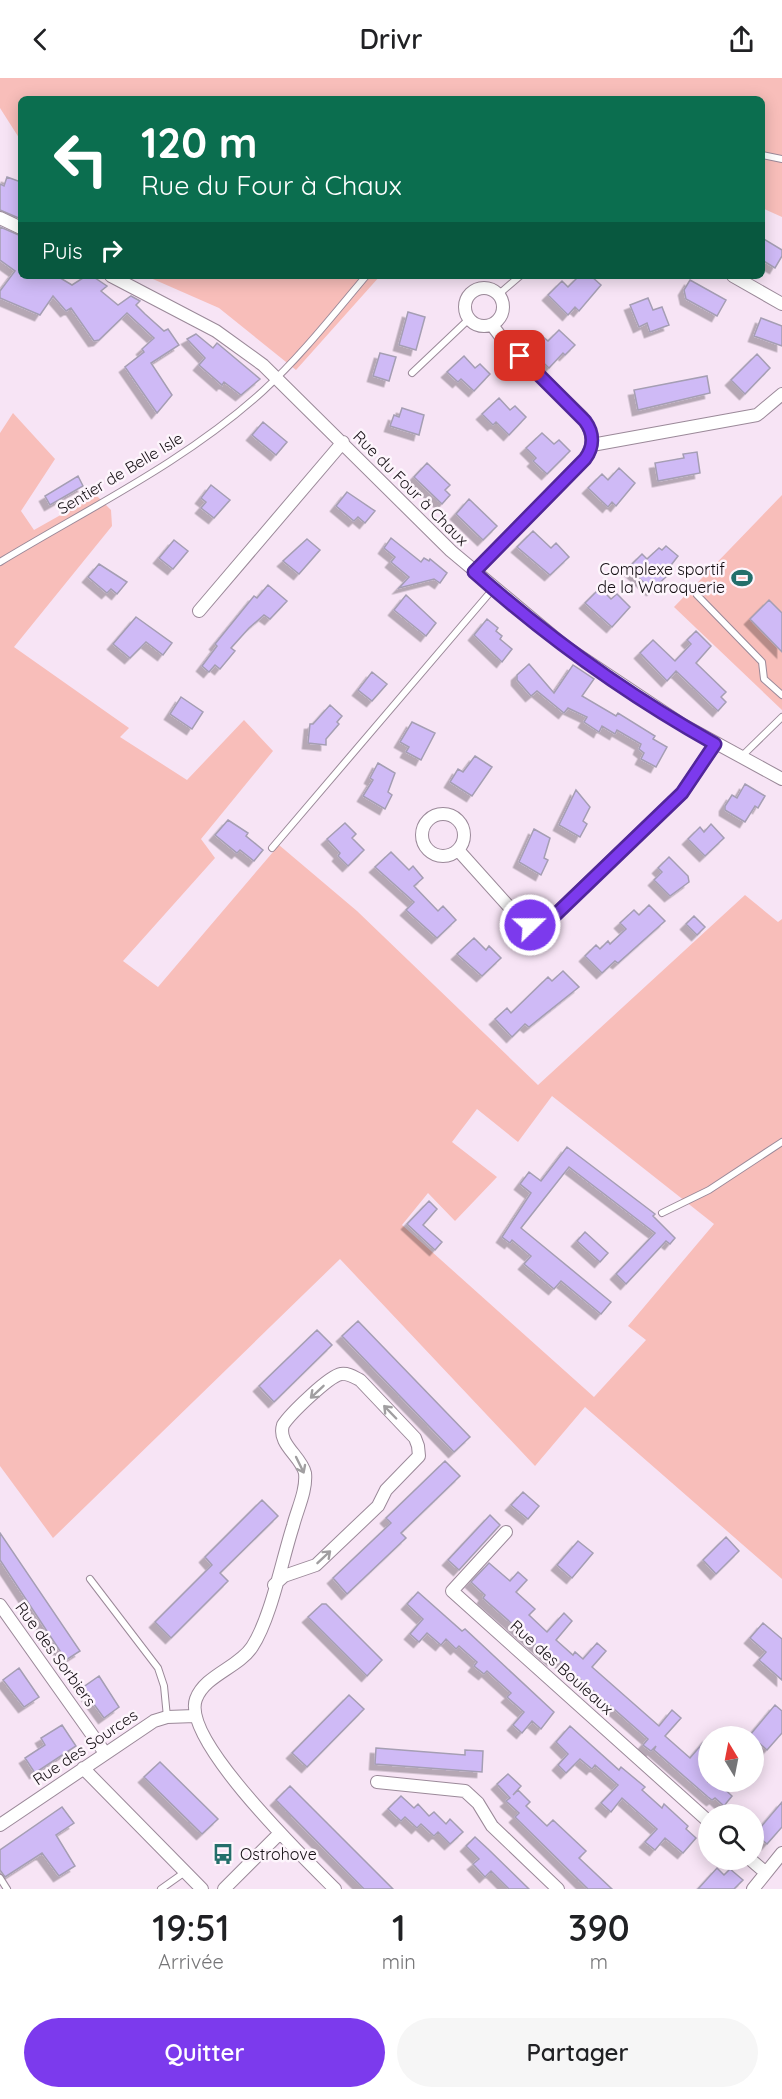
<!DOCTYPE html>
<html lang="fr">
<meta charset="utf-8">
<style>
:root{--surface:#fff;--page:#f6f6f6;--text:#202124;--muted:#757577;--accent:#7c3aed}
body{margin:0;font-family:Quicksand,sans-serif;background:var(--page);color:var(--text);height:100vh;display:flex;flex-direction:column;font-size:22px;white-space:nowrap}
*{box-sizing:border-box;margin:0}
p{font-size:20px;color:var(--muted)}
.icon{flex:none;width:33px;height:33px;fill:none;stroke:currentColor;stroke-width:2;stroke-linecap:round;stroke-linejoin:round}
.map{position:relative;height:1811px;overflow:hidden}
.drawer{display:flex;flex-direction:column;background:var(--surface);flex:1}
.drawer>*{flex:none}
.hud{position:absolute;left:18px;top:18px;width:747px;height:183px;border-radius:9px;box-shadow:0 3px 15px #0003;background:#0b6e4f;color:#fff;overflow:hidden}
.needle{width:39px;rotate:350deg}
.buttons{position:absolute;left:698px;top:1648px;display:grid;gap:12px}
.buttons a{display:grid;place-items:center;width:66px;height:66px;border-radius:50%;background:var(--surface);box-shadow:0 3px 15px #0003;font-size:30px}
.pin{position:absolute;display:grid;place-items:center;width:51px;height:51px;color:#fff;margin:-26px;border-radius:12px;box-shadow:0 3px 9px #0006}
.me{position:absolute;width:66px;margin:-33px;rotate:68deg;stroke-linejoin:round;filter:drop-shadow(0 0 4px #0008)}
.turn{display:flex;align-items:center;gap:21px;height:126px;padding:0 24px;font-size:27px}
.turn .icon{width:78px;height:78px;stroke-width:2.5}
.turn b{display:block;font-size:42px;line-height:51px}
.then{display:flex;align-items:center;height:57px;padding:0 24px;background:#0003;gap:12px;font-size:22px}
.eta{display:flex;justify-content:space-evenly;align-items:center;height:102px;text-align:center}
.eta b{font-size:36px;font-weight:600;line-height:42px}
.action{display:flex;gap:12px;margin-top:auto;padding:12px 24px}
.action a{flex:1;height:69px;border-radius:36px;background:var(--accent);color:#fff;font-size:24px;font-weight:600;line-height:69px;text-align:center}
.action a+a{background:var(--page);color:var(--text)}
header{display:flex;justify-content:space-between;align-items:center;height:78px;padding:0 24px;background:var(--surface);font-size:27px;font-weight:600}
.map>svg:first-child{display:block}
</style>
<header><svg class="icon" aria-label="back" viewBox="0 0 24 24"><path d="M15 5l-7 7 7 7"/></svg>Drivr<svg class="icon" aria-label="share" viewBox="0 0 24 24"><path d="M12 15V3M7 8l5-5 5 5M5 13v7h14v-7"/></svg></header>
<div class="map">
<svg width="782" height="1811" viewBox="0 0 782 1811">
<defs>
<filter id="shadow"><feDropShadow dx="-5.5" dy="5.5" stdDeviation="0" flood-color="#0004"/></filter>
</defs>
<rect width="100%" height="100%" fill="#f7e4f5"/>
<!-- green -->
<path fill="#f8beba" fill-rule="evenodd" d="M 0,0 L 782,0 L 782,139 L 762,130 L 762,21 L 21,21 L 21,63 L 0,30 Z
M 146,198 L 380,198 L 296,292 L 219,230 Z
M 13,335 L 55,381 L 21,433 L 34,452 L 96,417 L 111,432 L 112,448 L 14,569 L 129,650 L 120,659 L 187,702 L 244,642 L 273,673 L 201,761 L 215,780 L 123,883 L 158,909 L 279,767 L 357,833 L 538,1007 L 745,817 L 778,844 L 782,841 L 782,1501 L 585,1329 L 535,1388 L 340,1181 L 53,1460 L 0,1388 L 0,355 ZM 552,1018 L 714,1146 L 628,1248 L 646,1262 L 594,1319 L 402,1147 L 428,1115 L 455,1143 L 497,1099 L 452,1064 L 477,1031 L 518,1064 Z
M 782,417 L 782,632 L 674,529 Z"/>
<!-- building -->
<path fill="#cfbaf6" stroke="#a59eb3" stroke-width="1.5" filter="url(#shadow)" d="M 7,99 L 21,104 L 21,141 L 0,132 L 0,106 L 4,108 Z
M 0,149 L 21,158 L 21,198 L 57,198 L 72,207 L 86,198 L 92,198 L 107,208 L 101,213 L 118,227 L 131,218 L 140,223 L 136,227 L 145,236 L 164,253 L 168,251 L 179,267 L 151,285 L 172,317 L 157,335 L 125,289 L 144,274 L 142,271 L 154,260 L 127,235 L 99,262 L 94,263 L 71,230 L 66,233 L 53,218 L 40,237 L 0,220 L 0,213 L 15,193 L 0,182 Z
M 762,160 L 782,172 L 782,178 L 775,190 L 762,182 Z
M 579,198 L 591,198 L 601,207 L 579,233 L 575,229 L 568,237 L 548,217 L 562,203 L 568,209 Z
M 690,202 L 726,222 L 717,238 L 686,221 L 684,212 Z
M 648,220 L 653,232 L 662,229 L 669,247 L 650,254 L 647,245 L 639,249 L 630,227 Z
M 408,234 L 425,239 L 416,272 L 399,267 Z
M 761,240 L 782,248 L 782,268 L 754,258 Z
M 559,252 L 575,267 L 565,277 L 563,275 L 549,290 L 529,271 L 542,258 L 548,263 Z
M 196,256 L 213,270 L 217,265 L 260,301 L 241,317 L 224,304 L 222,307 L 199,287 L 205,280 L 187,261 Z
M 380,275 L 396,279 L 389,303 L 373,298 Z
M 757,276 L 770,290 L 745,316 L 731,302 Z
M 464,278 L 475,290 L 480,286 L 490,296 L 474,313 L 461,301 L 458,304 L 447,294 Z
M 707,298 L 710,315 L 638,332 L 634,312 Z
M 499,320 L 510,332 L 515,328 L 526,339 L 509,357 L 496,344 L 493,347 L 482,336 Z
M 402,330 L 424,337 L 419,357 L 390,348 L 394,337 L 399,339 Z
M 263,344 L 287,364 L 276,377 L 252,357 Z
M 542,355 L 554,366 L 559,362 L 570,373 L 547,396 L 533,383 L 536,380 L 526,370 Z
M 697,374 L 700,395 L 658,403 L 655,385 L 684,380 L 683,376 Z
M 427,385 L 450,407 L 445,412 L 450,417 L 442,426 L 414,399 Z
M 619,390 L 635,405 L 616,428 L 612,424 L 608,429 L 588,410 L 602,396 L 608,402 Z
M 78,398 L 83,408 L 50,427 L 45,418 Z
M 211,407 L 230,422 L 214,440 L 201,430 L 206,424 L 201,420 Z
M 347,414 L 375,433 L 365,445 L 358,439 L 354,443 L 336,428 Z
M 469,421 L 497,448 L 483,462 L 456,436 Z
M 533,453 L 551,470 L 556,465 L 569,479 L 550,497 L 517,469 Z
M 391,460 L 421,484 L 424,480 L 429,483 L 430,481 L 447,495 L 440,505 L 434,501 L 399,510 L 409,499 L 391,484 L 395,479 L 384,470 Z
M 307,461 L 320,472 L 299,496 L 283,483 Z
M 174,462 L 188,473 L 173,491 L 159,480 Z
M 666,468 L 678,478 L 665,495 L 667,498 L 652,512 L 628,490 L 642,476 L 647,481 L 659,470 L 662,472 Z
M 99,486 L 127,504 L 117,516 L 111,511 L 107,515 L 88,499 Z
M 268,507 L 287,523 L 270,541 L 264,537 L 249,550 L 231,570 L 235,573 L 220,591 L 215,587 L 209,594 L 202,588 L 217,568 L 215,566 L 254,518 L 257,520 Z
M 600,510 L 611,521 L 617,516 L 630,529 L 612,549 L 585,525 Z
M 406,517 L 436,545 L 426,558 L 394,532 Z
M 769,522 L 782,535 L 782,574 L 750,541 Z
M 136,539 L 172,565 L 163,577 L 146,564 L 130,580 L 113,566 Z
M 487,541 L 498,550 L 496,553 L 502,558 L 500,561 L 512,571 L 502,584 L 474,557 Z
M 696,553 L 711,568 L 696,585 L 726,614 L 721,619 L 726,624 L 718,633 L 676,593 L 667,603 L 640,575 L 653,562 L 675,583 L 691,566 L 687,562 Z
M 529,586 L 554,615 L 573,587 L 594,601 L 582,618 L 616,638 L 618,635 L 655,658 L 653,661 L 667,669 L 656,689 L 641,681 L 644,675 L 639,671 L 641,666 L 617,652 L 615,656 L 602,648 L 599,654 L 584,644 L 587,639 L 568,630 L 564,635 L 537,613 L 531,618 L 517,602 L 517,597 Z
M 372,594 L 387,606 L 372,623 L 358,612 Z
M 181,619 L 203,634 L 192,651 L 170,636 Z
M 330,627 L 342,638 L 337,644 L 339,646 L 326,661 L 326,667 L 308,665 L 310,646 L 313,646 Z
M 412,644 L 435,655 L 421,682 L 406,674 L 409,669 L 400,664 Z
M 475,678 L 492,689 L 472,718 L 450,704 L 458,691 L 463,694 Z
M 378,685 L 395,695 L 388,714 L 392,717 L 385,731 L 363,718 L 373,702 L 370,700 Z
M 745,706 L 765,718 L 758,730 L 755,728 L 745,744 L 725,732 L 725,728 L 732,717 L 737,720 Z
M 576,712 L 590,729 L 583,743 L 587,746 L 580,759 L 559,747 Z
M 228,742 L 248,755 L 246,758 L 263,772 L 254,783 L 240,772 L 237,775 L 215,757 Z
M 345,745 L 356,756 L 352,760 L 364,772 L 348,788 L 338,778 L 340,775 L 327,761 Z
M 711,746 L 724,760 L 705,778 L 688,761 L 700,749 L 704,754 Z
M 534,751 L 550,760 L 544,780 L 548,782 L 541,797 L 519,784 Z
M 391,774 L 409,792 L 413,788 L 423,800 L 414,808 L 438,833 L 443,828 L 456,842 L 437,860 L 406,832 L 414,824 L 375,789 Z
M 669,779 L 688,798 L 689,804 L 670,818 L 654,802 L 662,794 L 658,790 Z
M 649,827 L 665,843 L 618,885 L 615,883 L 602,895 L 585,878 L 596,867 L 600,871 L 608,863 L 610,866 L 626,851 L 620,845 L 634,832 L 639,837 Z
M 694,838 L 705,849 L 697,857 L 686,846 Z
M 474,860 L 486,872 L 489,868 L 501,880 L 482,898 L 457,876 Z
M 563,893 L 579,909 L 529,949 L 525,946 L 512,959 L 495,941 L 507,930 L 511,935 L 548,899 L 552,903 Z
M 567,1069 L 655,1136 L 653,1138 L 675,1160 L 670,1166 L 666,1163 L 626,1206 L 616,1196 L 655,1155 L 569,1089 L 521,1150 L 611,1224 L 601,1236 L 561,1203 L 554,1211 L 524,1186 L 531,1178 L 512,1162 L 510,1165 L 502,1159 L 531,1115 L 520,1106 L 529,1094 L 541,1103 Z
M 429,1123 L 437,1131 L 423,1147 L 442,1164 L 435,1172 L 407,1146 Z
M 585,1154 L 608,1175 L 600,1184 L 577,1163 Z
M 358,1243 L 470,1359 L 454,1374 L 342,1258 Z
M 317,1252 L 332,1267 L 274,1324 L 259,1308 Z
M 445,1383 L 460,1398 L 401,1455 L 406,1460 L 347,1516 L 333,1500 L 391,1445 L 386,1440 Z
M 523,1414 L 539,1428 L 528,1441 L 511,1427 Z
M 262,1422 L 278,1438 L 220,1495 L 228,1503 L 171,1560 L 155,1544 L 212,1487 L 205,1479 Z
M 490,1437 L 500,1447 L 459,1492 L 448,1482 Z
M 0,1455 L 80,1573 L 66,1582 L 0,1482 Z
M 726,1459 L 739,1473 L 716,1496 L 703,1482 Z
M 578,1463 L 593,1475 L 572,1500 L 557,1487 Z
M 489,1485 L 510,1503 L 518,1494 L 527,1502 L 516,1514 L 535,1531 L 529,1537 L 547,1554 L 564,1535 L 572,1543 L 556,1562 L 573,1577 L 575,1574 L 583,1581 L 597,1565 L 606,1573 L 592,1589 L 659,1648 L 672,1632 L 681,1640 L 665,1658 L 690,1680 L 708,1659 L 708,1704 L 717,1704 L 732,1718 L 724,1728 L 715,1720 L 712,1722 L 708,1719 L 654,1672 L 656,1668 L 651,1673 L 643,1667 L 648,1661 L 555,1579 L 553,1582 L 483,1520 L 485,1517 L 471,1504 Z
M 418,1514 L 462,1553 L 465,1551 L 554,1634 L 541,1651 L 532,1643 L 522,1655 L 513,1647 L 524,1634 L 507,1619 L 511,1615 L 487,1593 L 484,1596 L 474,1588 L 477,1584 L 459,1568 L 456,1571 L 446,1561 L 441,1567 L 427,1555 L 419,1564 L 410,1556 L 423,1541 L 407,1526 Z
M 322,1526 L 326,1526 L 382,1582 L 367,1598 L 308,1539 Z
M 763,1545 L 782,1561 L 782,1602 L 759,1582 L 766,1574 L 750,1560 Z
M 19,1590 L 39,1619 L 24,1629 L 3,1602 Z
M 99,1598 L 119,1629 L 104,1640 L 82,1610 Z
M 349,1617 L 364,1631 L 307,1689 L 292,1675 Z
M 775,1627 L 782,1633 L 782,1655 L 767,1672 L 750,1657 Z
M 62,1647 L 76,1668 L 35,1695 L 25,1680 L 45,1667 L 41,1660 Z
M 570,1648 L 619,1692 L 621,1689 L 645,1709 L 642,1712 L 662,1730 L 664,1726 L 688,1748 L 686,1751 L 696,1760 L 683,1775 L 665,1760 L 655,1772 L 645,1764 L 657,1751 L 622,1720 L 611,1734 L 601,1725 L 618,1707 L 595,1687 L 592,1691 L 580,1681 L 566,1695 L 558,1687 L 568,1676 L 556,1664 Z
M 376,1670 L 465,1677 L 465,1672 L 483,1673 L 482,1694 L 375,1686 Z
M 160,1684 L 218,1741 L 202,1756 L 144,1699 Z
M 508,1696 L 521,1708 L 513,1717 L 518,1712 L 530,1724 L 526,1728 L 547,1748 L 553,1742 L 586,1773 L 579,1780 L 612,1811 L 588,1811 L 515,1739 L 519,1735 L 506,1723 L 510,1720 L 497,1706 Z
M 290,1708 L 393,1811 L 364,1811 L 276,1722 Z
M 401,1718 L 414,1730 L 418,1726 L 429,1738 L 434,1734 L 446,1746 L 450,1741 L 463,1754 L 450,1766 L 438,1754 L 434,1758 L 421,1746 L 417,1750 L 405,1739 L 401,1743 L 388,1731 Z
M 782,1724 L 782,1749 L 767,1766 L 755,1756 Z
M 62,1729 L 74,1745 L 56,1757 L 75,1788 L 59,1798 L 42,1775 L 5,1799 L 0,1792 L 0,1772 Z
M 475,1759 L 488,1771 L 529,1811 L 509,1811 L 491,1793 L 485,1799 L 473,1786 L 479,1781 L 466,1768 Z
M 717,1790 L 724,1797 L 730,1791 L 743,1802 L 734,1811 L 698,1811 Z"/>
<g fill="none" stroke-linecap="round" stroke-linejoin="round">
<defs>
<path id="service" d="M 762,77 L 782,81
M 499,216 L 520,198
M 412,295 L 469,241
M 0,484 C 89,430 185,384 263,313 C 301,278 333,237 366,198
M 697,517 L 762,584 L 764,601 L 782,617
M 741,679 L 782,639
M 272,770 L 493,511
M 662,1135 L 709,1112 L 782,1064
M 90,1501 L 158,1590 L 164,1608 L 167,1639
M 0,1800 L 7,1811
M 161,1811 L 185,1794"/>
<path id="minor" d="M 0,140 L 21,150
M 111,198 L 216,253 L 263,287 L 451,473 L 566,569 L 683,647 L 782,701
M 733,198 L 782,226
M465 229a19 19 0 1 1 38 0a19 19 0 1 1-38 0Z
M 592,367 L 757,337 L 782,316
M 474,494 L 585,381 C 596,367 592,351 582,339 L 504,263 L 492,247
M 199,533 L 343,364
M422 757a21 21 0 1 1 42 0a21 21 0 1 1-42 0Z
M 458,772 L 520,841 L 529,847 L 544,847 L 682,715 L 715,666
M 506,1454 L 452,1513 L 708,1743
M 274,1507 L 284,1498 L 316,1487 L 378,1428 L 386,1412 L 419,1378 L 418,1368 L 415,1360 L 360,1302 C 354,1299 348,1295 341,1296 C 329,1298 290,1336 283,1347 C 277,1366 301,1378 305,1395 C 307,1412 297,1432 293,1448 C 282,1482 271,1540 252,1569 C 238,1590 205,1597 196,1621 C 181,1661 306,1782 335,1811
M 0,1527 L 105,1675
M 83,1690 L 202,1811
M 377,1704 L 465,1713 L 478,1725 L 492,1748 L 558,1811
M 0,1747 L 154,1643 L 167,1639 L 195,1638
M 751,1782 L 766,1795
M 224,1811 L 279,1756
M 753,1811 L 782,1775"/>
</defs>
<!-- service casing -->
<use href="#service" stroke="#9b8999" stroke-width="8"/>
<!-- minor casing -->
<use href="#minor" stroke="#9b8999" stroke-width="14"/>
<!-- service -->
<use href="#service" stroke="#fff" stroke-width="6"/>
<!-- minor -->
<use href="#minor" stroke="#fff" stroke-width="12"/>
</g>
<!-- one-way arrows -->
<defs><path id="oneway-shaft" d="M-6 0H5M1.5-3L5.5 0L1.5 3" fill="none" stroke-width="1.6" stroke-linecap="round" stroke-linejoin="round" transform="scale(1.5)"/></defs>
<g stroke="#a19fa1">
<use href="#oneway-shaft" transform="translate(317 1314) rotate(137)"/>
<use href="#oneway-shaft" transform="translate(390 1334) rotate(-134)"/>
<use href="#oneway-shaft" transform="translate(300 1387) rotate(64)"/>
<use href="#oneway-shaft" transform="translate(324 1479) rotate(-43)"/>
</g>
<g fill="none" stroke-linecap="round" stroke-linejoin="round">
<defs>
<path id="route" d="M 520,278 L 585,343 C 594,355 594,369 585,381 L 474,494 C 547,559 629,618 715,666 L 682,715 L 548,844 L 539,848 L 530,847"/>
</defs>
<!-- route casing -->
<use href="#route" stroke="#51269a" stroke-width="15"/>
<!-- route -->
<use href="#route" stroke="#7c3aed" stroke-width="10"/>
</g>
<!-- icons -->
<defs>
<symbol id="stadium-bare" viewBox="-9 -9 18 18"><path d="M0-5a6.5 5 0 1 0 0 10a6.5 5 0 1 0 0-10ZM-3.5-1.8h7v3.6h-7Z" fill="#246f6b" stroke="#fdf5fc" stroke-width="2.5" paint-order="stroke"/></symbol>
<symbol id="bus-bare" viewBox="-9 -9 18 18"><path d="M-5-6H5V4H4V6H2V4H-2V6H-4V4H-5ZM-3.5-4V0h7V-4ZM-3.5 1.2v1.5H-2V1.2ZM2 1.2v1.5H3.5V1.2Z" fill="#246f6b" stroke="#fdf5fc" stroke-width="2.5" paint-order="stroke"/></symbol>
</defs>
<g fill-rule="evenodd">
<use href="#stadium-bare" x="727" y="485" width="30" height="30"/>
<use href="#bus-bare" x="208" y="1761" width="30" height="30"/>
</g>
<g text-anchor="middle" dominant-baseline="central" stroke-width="5" stroke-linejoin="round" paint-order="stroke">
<!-- street labels -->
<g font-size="16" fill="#140e13" stroke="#fdf5fc">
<text transform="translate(120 395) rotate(-31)">Sentier de Belle Isle</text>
<text transform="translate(411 410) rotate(45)">Rue du Four à Chaux</text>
<text transform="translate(56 1576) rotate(54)">Rue des Sorbiers</text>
<text transform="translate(562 1589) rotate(42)">Rue des Bouleaux</text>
<text transform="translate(85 1669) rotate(-34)">Rue des Sources</text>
</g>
<!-- poi labels -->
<g font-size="16" fill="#140e13" stroke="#fdf5fc" text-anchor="end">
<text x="725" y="491">Complexe sportif<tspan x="725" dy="18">de la Waroquerie</tspan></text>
<text x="240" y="1776" text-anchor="start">Ostrohove</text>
</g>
</g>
</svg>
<div class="buttons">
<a><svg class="needle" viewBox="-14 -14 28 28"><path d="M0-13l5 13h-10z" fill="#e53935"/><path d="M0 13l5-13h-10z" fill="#757577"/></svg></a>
<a><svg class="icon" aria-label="search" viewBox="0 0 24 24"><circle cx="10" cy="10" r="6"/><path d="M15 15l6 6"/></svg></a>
</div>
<div class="pin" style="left:520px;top:278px;background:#d93025"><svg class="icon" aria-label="arrive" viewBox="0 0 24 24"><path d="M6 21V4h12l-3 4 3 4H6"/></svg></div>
<svg class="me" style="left:530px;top:847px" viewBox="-20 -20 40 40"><circle r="17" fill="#7c3aed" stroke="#fff" stroke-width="3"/><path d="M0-11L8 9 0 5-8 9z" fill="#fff"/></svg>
<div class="hud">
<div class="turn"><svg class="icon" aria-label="left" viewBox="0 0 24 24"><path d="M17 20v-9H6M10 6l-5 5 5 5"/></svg><div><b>120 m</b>Rue du Four à Chaux</div></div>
<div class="then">Puis<svg class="icon" aria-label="right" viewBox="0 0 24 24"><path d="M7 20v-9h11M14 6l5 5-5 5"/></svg></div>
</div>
</div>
<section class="drawer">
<div class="eta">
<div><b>19:51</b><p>Arrivée</p></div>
<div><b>1</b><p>min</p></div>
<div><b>390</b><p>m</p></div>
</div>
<div class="action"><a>Quitter</a><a>Partager</a></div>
</section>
